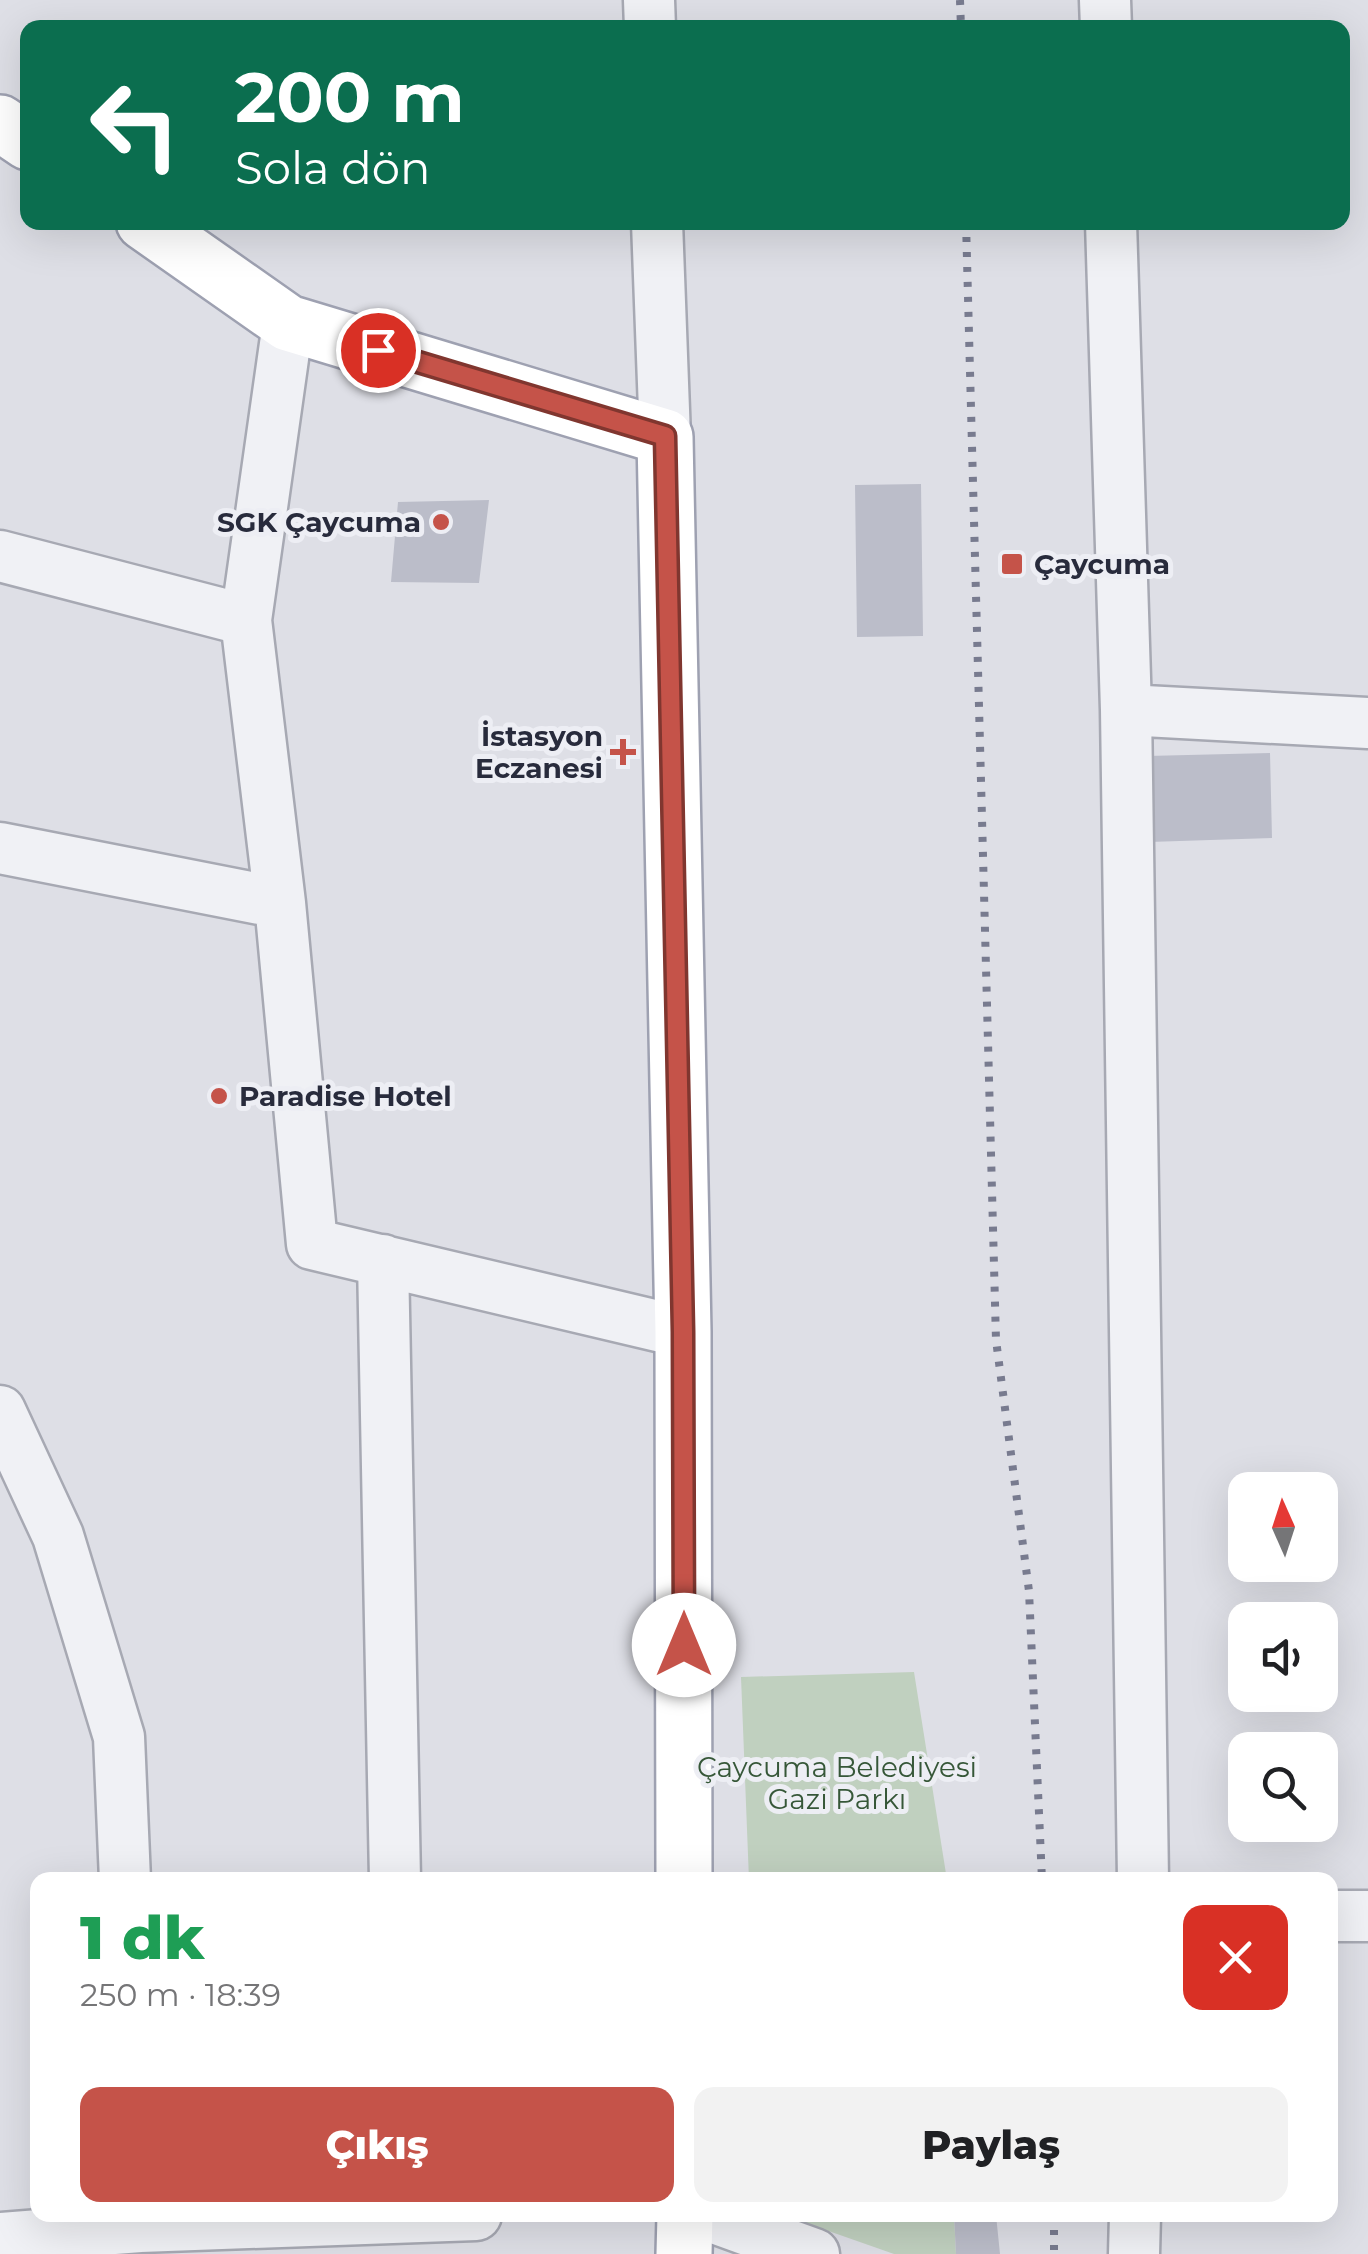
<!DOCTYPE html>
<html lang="tr">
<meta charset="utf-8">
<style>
:root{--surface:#fff;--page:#f2f2f2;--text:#202124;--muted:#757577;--accent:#c55349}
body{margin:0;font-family:Montserrat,sans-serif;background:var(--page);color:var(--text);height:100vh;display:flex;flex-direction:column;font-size:38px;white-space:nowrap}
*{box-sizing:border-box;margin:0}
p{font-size:32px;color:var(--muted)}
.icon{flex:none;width:55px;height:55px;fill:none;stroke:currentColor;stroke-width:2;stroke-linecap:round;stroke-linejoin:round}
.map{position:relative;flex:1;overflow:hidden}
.sheet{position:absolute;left:30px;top:1872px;width:1308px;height:350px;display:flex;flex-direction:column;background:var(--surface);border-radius:20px;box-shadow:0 10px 40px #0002}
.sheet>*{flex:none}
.guide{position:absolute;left:20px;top:20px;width:1330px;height:210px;border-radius:20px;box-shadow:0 10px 40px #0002;background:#0b6e4f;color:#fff;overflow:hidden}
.needle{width:65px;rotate:357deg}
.buttons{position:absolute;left:1228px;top:1472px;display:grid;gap:20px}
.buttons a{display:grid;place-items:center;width:110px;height:110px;border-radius:20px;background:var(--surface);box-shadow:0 10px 40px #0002;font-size:50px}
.pin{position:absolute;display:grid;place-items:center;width:85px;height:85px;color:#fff;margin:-42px;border:5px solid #fff;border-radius:50%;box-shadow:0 2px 10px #0007}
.me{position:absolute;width:110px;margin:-55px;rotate:0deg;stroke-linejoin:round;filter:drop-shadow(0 0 8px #0008)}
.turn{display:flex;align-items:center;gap:35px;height:210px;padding:0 50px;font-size:45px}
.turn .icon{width:130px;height:130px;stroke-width:2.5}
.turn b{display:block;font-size:70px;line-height:85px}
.round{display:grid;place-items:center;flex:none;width:105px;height:105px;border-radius:20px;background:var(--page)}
.head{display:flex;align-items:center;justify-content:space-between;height:170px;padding:0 50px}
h1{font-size:60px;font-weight:800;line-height:75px;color:#1e9e55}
.cta{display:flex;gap:20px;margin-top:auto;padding:20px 50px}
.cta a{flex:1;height:115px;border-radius:20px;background:var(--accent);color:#fff;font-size:40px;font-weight:800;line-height:115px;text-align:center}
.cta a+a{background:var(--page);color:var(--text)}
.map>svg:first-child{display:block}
</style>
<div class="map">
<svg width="1368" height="2254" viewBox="0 0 1368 2254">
<rect width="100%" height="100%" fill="#dedfe6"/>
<!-- green -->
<path fill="#c0d0bf" d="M 914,1672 L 947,1880 L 749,1880 L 741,1677 Z
M 783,2215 L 954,2215 L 956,2254 L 894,2254 Z"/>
<!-- building -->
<path fill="#bbbdc9" d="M 921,484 L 923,636 L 857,637 L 855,485 Z
M 489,500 L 479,583 L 391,582 L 398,502 Z
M 1270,753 L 1272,838 L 1149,842 L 1147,756 Z
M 954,2215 L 996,2215 L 1000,2254 L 956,2254 Z"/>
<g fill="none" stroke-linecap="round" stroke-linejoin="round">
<defs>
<path id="minor" d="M 649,0 L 650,28
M 1105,0 L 1106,28
M 657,222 L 665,437
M 1111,222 L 1126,710 L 1143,1880
M 288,323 L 246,620 L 280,903 L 312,1244 L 683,1332
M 0,556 L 246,620
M 1126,710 L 1368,723
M 0,848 L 280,903
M 383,1260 L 395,1880
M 0,1411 L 58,1536 L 119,1737 L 125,1880
M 1330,1916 L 1368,1916
M 706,2215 L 814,2254
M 0,2238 L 140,2227 L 476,2215
M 1134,2254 L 1135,2215"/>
<path id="major" d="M 0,123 L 28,142
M 144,222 L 288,323 L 665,437 L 683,1332 L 684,1880
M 684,2254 L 685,2215"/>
</defs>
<!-- minor casing -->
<use href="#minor" stroke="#a7a9b3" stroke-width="55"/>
<!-- major casing -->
<use href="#major" stroke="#9ea1b1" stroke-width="60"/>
<!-- minor -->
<use href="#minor" stroke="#f0f1f5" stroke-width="50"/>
<!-- major -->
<use href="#major" stroke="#fff" stroke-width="55"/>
<!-- rail -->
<path stroke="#787b8f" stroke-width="8" stroke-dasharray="5 10" stroke-linecap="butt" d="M 960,0 L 961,28
M 966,222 L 996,1340 L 1029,1591 L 1042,1880
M 1054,2215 L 1054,2254"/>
</g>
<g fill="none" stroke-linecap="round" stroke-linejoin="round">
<defs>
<path id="route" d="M 378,350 L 665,436 L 683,1332 L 684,1645"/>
</defs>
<!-- route casing -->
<use href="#route" stroke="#80362f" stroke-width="25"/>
<!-- route -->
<use href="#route" stroke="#c55349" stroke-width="18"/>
</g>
<!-- markers -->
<g fill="#c55349" stroke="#edeef4" stroke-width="4">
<circle cx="441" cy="522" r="10"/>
<rect x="1000" y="552" width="24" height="24" rx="5"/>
<path d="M618 737h10v10h10v10h-10v10h-10v-10h-10v-10h10z"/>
<circle cx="219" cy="1096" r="10"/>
</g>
<g text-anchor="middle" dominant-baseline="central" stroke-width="10" stroke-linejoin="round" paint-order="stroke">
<!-- poi labels -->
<g font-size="28" font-weight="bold" fill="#282b3c" stroke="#edeef4" text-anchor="end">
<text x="421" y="522">SGK Çaycuma</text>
<text x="1034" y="564" text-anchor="start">Çaycuma</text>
<text x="603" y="736">İstasyon<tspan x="603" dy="32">Eczanesi</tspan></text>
<text x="239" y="1096" text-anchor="start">Paradise Hotel</text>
</g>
<!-- park labels -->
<g font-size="28" fill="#365738" stroke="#edeef4">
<text x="837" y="1767">Çaycuma Belediyesi<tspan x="837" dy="32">Gazi Parkı</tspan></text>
</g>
</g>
</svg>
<div class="buttons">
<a><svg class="needle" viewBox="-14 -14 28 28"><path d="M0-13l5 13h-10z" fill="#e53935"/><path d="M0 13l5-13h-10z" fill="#757577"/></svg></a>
<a><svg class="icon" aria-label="sound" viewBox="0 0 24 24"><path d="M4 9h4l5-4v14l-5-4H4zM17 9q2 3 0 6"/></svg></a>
<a><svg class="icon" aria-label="search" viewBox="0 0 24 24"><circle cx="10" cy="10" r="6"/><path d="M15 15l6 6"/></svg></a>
</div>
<div class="pin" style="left:378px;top:350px;background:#d93025"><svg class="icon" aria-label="arrive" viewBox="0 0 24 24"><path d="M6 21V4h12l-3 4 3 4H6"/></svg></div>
<svg class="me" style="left:684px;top:1645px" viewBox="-20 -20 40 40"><circle r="19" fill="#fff"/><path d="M0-13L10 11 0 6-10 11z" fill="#c55349"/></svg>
<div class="guide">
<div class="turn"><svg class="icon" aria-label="left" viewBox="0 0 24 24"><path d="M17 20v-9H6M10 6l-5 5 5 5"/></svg><div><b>200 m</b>Sola dön</div></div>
</div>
<section class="sheet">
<div class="head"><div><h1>1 dk</h1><p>250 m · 18:39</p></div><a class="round" style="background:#d93025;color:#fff"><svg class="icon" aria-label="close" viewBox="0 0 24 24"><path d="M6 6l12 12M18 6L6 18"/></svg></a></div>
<div class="cta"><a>Çıkış</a><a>Paylaş</a></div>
</section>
</div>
